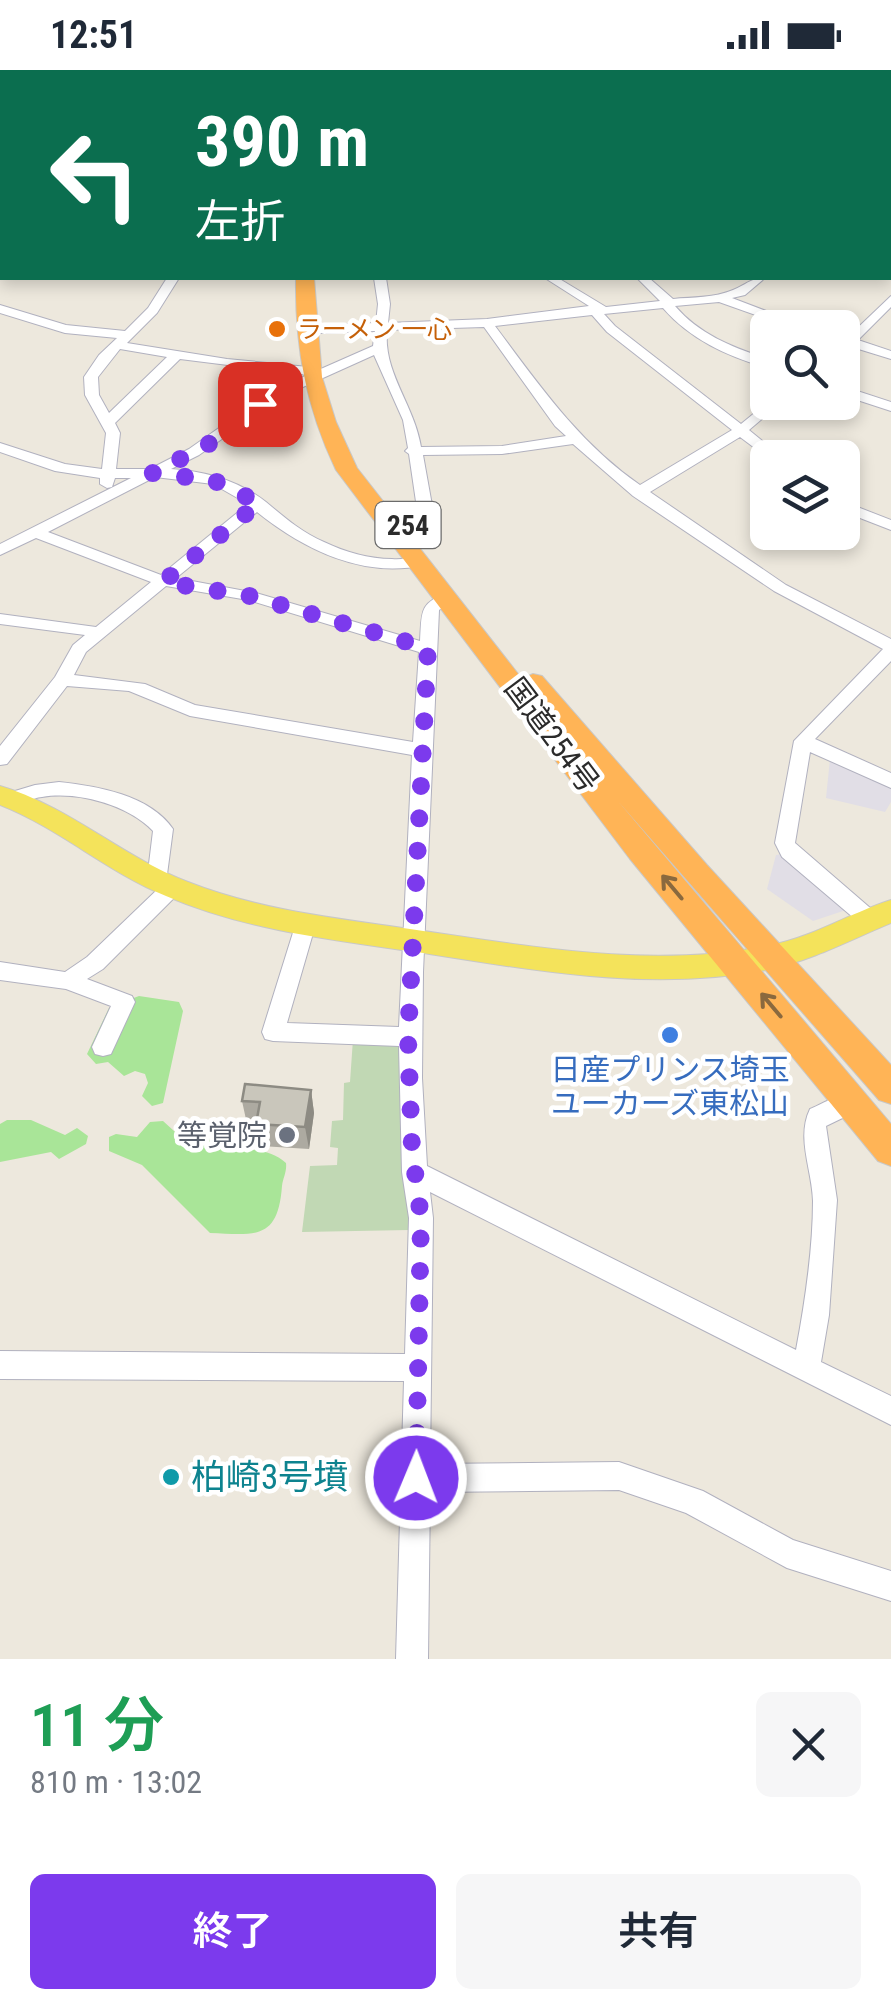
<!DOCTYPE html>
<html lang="ja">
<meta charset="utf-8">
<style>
:root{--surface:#fff;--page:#f6f6f7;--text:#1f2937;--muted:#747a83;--accent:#7c3aed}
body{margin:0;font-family:"Roboto Condensed","Noto Sans JP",sans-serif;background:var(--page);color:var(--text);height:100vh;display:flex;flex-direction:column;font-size:38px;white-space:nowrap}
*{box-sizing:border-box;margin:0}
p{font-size:32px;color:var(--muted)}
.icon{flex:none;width:55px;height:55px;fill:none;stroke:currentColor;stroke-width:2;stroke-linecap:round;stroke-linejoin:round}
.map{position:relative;height:1589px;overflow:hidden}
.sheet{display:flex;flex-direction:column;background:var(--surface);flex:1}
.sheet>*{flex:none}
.banner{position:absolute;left:0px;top:0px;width:892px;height:210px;box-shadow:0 5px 15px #0003;background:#0b6e4f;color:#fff;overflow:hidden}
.buttons{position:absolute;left:750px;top:240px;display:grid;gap:20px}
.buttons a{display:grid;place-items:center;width:110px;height:110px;border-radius:15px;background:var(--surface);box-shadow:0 5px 15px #0003;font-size:50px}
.pin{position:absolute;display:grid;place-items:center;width:85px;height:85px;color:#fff;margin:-42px;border-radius:20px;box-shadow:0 5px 15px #0006}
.me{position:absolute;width:110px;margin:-55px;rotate:1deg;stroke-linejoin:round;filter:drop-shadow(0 0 8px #0008)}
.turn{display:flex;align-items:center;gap:35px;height:210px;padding:0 30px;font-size:45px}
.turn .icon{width:130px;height:130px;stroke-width:2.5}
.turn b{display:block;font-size:70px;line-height:85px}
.round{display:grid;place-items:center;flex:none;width:105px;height:105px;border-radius:15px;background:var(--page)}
.head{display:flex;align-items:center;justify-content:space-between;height:170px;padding:0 30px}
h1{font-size:60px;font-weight:600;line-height:75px;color:#1e9e55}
.primary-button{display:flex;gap:20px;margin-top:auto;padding:20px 30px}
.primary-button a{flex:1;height:115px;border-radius:15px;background:var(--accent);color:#fff;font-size:40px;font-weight:600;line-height:115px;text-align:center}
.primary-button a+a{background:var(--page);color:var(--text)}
.status{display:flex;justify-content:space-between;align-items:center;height:70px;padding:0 50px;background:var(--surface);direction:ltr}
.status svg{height:28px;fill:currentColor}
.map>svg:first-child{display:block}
</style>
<div class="status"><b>12:51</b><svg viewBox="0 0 49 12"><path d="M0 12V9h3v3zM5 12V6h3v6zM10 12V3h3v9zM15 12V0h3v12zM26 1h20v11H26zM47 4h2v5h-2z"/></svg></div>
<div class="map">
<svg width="891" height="1589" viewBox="0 0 891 1589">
<rect width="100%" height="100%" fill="#ede8dd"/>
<!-- industrial -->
<path fill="#e1dee6" d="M 830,689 L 891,718 L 891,732 L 885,742 L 826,728 Z
M 783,784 L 849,839 L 813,851 L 767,819 L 776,785 Z"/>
<!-- green -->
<path fill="#a9e598" d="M 139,926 L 179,932 L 183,941 L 163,1033 L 152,1036 L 142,1026 L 148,1013 L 145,1004 L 135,1001 L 124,1006 L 108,992 L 96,994 L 87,984 L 109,938 L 129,943 L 131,929 Z
M 7,1050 L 31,1050 L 65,1065 L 77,1058 L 88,1066 L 86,1074 L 59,1089 L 51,1082 L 0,1092 L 0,1054 Z
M 163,1051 L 184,1070 L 203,1068 L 217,1072 L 222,1079 C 244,1078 270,1078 286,1093 C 287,1102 283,1108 282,1116 C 278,1170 256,1165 210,1163 L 142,1095 L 109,1081 L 109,1067 L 116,1064 L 137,1067 L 150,1052 Z"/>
<!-- cemetery -->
<path fill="#c1d8b4" d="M 353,969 L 399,970 L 409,1160 L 302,1162 L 310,1096 L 337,1095 L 338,1078 L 330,1077 L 332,1051 L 343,1050 L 344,1013 L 350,1012 Z"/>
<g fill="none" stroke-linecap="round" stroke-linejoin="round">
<!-- stream -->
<path stroke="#6dbff2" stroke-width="2.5" d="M 676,0 L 685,2"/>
<!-- river -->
<path fill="#6dbff2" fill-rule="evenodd" d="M 600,0 L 614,0 L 615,2 L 602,2 Z
M 890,151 L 891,152 L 891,162 L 890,161 Z"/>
<defs>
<path id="minor" d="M 259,0 L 268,0 L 269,2 L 261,2 Z
M 284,0 L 399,0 L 400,2 L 283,2 Z
M 522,0 L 530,0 L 530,2 L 522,2 Z
M 0,90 L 2,91 L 2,98 L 0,98 Z
M 891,122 L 891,129 L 890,129 L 890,122 Z
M 890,180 L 891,180 L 891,186 L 890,186 Z
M 167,208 L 179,208 L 157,243 L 127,273 L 227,289 L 308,297 L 314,302 L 373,276 L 375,261 L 318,263 L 312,259 L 318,255 L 376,253 L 378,234 L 374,208 L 386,208 L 390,234 L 388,253 L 487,249 L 589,236 L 545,208 L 558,208 L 606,237 L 660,231 L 637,208 L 649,208 L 673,229 C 692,227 715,228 733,220 C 746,215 750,208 765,208 L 745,225 L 732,228 L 811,258 L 792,258 L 719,232 L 675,236 C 700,265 732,277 768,289 L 768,298 C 727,286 691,270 663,238 L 604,244 L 615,256 L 741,354 L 768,332 L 782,332 L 749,360 L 783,388 L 768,388 L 740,367 L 650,422 L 786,515 L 891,569 L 891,591 L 815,669 L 891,703 L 891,718 L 810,682 L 795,773 L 876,843 L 879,849 L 876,855 L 862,855 L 782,787 L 775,773 L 794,671 L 883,579 L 774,521 L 633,426 L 573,374 L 502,384 L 423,385 L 435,452 L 426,475 L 416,475 L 413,472 L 419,452 L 409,384 L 405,381 L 408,378 L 403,350 L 374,285 L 283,326 L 199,385 L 171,399 C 206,401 239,411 266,432 C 284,447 301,462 324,472 C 345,482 369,489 392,489 C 403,490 413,487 424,489 L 424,495 C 363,509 303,479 257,442 L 176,508 L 256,523 L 420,571 C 422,545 418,532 447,524 L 455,529 L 439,540 L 423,902 L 422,1008 L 427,1096 L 796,1280 C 805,1232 813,1179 813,1131 C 812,1099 796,1068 810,1039 C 824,1033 844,1020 859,1026 L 863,1033 L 859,1040 L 826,1056 L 837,1130 L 829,1245 L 821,1292 L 891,1326 L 891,1355 L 430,1122 L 433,1148 L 430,1394 L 619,1392 L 703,1421 L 793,1470 L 891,1501 L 891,1531 L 787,1498 L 686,1443 L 619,1420 L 430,1422 L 428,1589 L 396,1589 L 404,1311 L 0,1309 L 0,1281 L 405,1284 L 409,1148 L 402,1102 L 399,976 L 273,971 L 265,969 L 262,962 L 296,853 L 299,847 L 313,847 L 316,853 L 287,953 L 399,957 L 412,685 L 190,646 L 129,621 L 67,616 L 7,694 L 0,695 L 0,676 L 55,607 L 73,575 L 85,565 L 0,554 L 0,544 L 96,557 L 151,512 L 36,468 L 0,485 L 0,474 L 131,408 L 115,408 L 112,417 L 107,418 L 100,414 L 100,408 L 55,401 L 0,382 L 0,373 L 65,394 L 102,399 L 106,363 L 85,325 L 84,307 L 99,285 L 117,268 L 65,263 L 0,243 L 0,235 L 66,255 L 125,261 L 148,238 ZM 592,245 L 607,262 L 732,360 L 640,415 C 579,373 539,315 495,256 ZM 484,257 L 555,356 L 566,366 L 502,376 L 421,377 C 414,334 383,303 387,260 ZM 120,279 L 167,287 L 109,343 L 99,325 L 98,307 ZM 180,289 L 308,305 L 273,320 L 189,379 L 150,399 L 116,399 L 120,363 L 115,353 ZM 155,407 L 213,414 L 248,434 L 161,505 L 48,462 ZM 166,516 L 248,530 L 419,582 L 413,672 L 195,635 L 145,614 L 74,605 L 86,582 Z
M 891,226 L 891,237 L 858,270 L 891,281 L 891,289 L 852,277 L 842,284 L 842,267 L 848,267 Z
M 842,316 L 891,332 L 891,341 L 842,325 Z
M 842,431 L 891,450 L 891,460 L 842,441 Z
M 59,712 C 97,716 150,725 173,759 L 166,812 L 179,813 L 182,818 L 179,823 L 103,899 L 87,909 L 132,926 L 135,932 L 111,984 L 103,986 L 95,984 L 92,977 L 111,936 L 66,919 L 0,910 L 0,892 L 65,902 L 87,887 L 161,816 L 150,815 L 147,810 L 153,761 C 128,735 78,721 42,727 C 32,728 22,733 12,736 L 2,729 L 5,724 L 35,715 Z"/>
<path id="major" d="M 0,716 C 69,736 122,787 188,812 C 259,840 335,848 410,859 C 529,876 651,900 771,875 C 813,867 850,843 891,830 L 891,853 C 852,869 813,890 771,899 C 653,923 533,900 417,882 C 332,870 246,860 166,826 C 107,802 59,758 0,735 Z"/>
<path id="highway" d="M 53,0 L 71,0 L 73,2 L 55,2 Z
M 296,208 L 314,208 L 322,307 L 336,352 L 357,398 L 522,609 L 533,604 L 542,606 L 707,795 L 891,995 L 891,1034 L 879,1030 L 617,730 L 891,1054 L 891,1096 L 878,1091 L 630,789 L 336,400 C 306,337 295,278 296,208 Z"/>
</defs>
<!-- minor casing -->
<use href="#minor" stroke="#b1b1bf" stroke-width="2"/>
<!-- major casing -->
<use href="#major" stroke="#c8c8c8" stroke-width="2"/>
<!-- highway casing -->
<use href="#highway" stroke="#c8c8c8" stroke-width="2"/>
<!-- minor -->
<use href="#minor" fill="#fff" fill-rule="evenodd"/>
<!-- major -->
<use href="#major" fill="#f4e35b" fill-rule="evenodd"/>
<!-- highway -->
<use href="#highway" fill="#ffb456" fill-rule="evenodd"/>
</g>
<!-- wall -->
<path fill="#adaaa1" d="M 311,1020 L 314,1043 L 309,1079 L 261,1076 L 256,1054 L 247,1054 L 242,1031 Z"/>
<!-- shaded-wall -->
<path fill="#8d8b83" d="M 311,1020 L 314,1043 L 309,1079 L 305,1057 Z"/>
<!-- building -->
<path fill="#c9c6bb" stroke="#8d8b83" stroke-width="2.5" d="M 245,1014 L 311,1020 L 305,1057 L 256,1054 L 260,1032 L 242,1031 Z"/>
<!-- one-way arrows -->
<defs><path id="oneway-shaft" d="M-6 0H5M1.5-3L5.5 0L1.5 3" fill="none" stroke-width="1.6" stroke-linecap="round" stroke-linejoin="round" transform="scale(2.5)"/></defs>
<g stroke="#8a693e">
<use href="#oneway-shaft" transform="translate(672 817) rotate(-130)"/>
<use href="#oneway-shaft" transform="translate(771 935) rotate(-130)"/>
</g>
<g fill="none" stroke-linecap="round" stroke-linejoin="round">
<!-- route -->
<path stroke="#7c3aed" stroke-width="18" stroke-dasharray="0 32.4" d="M 260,334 L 206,376 L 152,403 L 213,410 L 259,433 L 163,512 L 250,526 L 428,578 L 408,967 L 412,1079 L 421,1148 L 416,1408"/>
</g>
<!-- markers -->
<circle fill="#e8710a" stroke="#fff" stroke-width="4" cx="277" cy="259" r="10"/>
<circle fill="#3f7fe0" stroke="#fff" stroke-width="4" cx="670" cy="965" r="10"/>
<circle fill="#6b7280" stroke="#fff" stroke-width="4" cx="287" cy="1065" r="10"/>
<circle fill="#0f9aa8" stroke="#fff" stroke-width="4" cx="171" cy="1407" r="10"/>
<g text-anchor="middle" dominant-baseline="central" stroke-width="9" stroke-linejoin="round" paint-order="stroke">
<!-- far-food labels -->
<g font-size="25" fill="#c56008" stroke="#fff" text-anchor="start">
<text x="297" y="259">ラーメン 一心</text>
</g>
<!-- shield labels -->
<rect fill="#fff" stroke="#6b6b6b" stroke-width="2.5" x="375.5" y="432" width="65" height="46" rx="8"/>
<g font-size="28" font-weight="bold" fill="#2b2b2b">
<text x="408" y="455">254</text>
</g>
<!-- street labels -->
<g font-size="30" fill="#2b2b2b" stroke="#fff">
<text transform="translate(552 665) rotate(53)">国道254号</text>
</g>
<!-- shop labels -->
<g font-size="30" fill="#366cbe" stroke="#fff">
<text x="670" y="999">日産プリンス埼玉<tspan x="670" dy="34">ユーカーズ東松山</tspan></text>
</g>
<!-- worship labels -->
<g font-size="30" fill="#5b616d" stroke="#fff" text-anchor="end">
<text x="267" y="1065">等覚院</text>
</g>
<!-- near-culture labels -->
<g font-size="35" fill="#0d838f" stroke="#fff" text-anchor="start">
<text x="191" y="1407">柏崎3号墳</text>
</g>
</g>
</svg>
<div class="buttons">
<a><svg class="icon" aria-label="search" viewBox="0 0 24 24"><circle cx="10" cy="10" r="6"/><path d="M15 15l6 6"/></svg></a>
<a><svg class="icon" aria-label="layers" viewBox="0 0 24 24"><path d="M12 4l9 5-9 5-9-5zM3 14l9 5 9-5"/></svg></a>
</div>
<div class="pin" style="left:260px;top:334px;background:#d93025"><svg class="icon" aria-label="arrive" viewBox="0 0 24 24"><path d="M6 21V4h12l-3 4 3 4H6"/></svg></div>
<svg class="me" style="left:416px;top:1408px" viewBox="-20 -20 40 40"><circle r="17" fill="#7c3aed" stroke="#fff" stroke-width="3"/><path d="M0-11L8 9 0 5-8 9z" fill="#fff"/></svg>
<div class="banner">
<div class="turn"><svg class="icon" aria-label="left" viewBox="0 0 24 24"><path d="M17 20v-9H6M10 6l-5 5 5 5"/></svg><div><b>390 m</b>左折</div></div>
</div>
</div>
<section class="sheet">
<div class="head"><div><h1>11 分</h1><p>810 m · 13:02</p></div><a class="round"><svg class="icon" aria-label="close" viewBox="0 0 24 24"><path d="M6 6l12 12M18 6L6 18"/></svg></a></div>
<div class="primary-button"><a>終了</a><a>共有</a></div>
</section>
